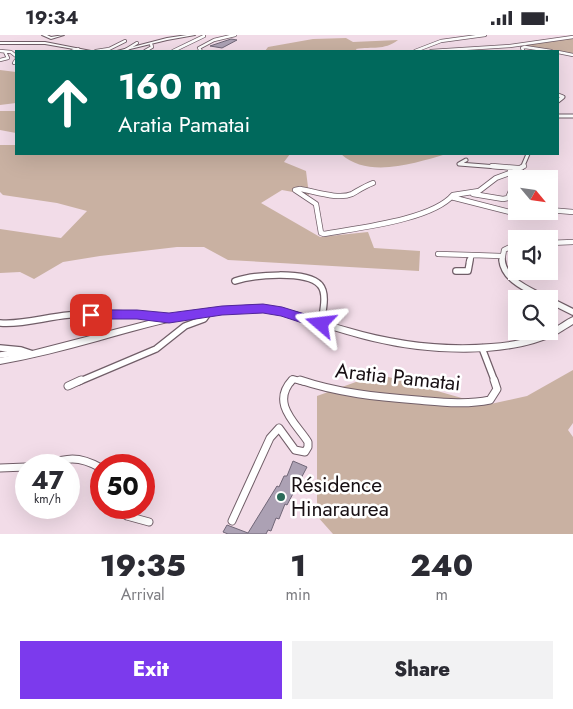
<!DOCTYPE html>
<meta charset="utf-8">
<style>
:root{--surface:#fff;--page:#f2f2f3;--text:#2b2b33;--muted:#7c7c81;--accent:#7c3aed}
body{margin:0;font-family:Jost,sans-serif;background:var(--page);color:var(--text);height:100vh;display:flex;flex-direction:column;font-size:19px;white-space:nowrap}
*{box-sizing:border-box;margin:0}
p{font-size:16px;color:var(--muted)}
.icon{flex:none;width:28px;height:28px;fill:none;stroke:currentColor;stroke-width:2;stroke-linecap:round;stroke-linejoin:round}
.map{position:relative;height:499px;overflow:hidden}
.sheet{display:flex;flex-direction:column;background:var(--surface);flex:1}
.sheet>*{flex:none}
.hud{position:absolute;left:15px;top:15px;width:544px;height:105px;border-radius:0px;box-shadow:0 5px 20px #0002;background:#00695c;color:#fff;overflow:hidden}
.needle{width:32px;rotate:119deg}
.tools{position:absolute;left:508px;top:135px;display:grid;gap:10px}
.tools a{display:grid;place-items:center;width:50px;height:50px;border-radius:0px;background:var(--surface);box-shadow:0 5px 20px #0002;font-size:25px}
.speed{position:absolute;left:15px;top:419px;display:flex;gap:10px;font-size:25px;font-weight:700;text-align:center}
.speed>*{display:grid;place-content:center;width:65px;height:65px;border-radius:50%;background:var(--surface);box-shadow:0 5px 20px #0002;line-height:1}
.speed small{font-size:12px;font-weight:400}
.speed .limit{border:8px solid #d22;background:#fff;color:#111}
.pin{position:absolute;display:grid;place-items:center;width:42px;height:42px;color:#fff;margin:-21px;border-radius:10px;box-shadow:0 2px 8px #0006}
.me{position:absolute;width:55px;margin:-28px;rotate:287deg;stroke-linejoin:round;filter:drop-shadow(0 0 4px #0008)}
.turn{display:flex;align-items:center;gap:18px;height:105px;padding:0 20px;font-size:22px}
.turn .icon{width:65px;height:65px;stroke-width:2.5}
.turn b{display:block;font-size:35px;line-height:42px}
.eta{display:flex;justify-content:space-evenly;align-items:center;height:85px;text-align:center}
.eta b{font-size:30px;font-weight:800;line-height:35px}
.action{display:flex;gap:10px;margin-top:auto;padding:10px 20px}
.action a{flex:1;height:58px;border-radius:0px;background:var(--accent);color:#fff;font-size:20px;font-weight:800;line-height:58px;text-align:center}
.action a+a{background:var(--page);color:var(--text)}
.status{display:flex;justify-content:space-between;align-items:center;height:35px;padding:0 25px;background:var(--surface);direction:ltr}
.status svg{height:14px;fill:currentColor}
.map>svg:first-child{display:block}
</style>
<div class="status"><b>19:34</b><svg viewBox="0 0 49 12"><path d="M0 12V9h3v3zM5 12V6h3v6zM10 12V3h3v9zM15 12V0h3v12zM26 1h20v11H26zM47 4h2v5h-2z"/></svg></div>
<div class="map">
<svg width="573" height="499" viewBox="0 0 573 499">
<rect width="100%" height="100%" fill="#f2dce8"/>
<!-- green -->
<path fill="#c9b1a2" d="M 346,3 L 353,7 L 398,5 C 383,16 373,11 356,14 L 357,16 L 265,16 L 268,12 L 313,4 Z
M 573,3 L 573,19 L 518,10 Z
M 0,35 L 16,37 L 16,68 L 0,70 Z
M 0,76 L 16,76 L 16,98 L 0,95 Z
M 0,110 L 16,110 L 16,119 L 290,119 L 284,127 L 306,136 L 309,160 L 282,155 L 261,168 L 320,202 L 368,197 L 374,213 L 420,216 L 419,236 L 228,225 L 204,212 L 177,212 L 100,221 L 63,227 L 34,244 L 20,237 L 0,238 L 0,194 L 61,203 L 87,176 L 57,168 L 3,160 L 0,157 Z
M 341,119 L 446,119 C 416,128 368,144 341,119 Z
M 573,335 L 573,388 L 568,395 L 573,402 L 573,499 L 333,499 L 317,481 L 317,361 L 378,339 L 486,370 L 527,361 Z"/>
<!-- building -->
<path fill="#aca1b4" stroke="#706677" d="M 231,4 L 237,5 L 222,13 L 210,11 Z
M 293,426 L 307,432 L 287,470 L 285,469 L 279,484 L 276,483 L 271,496 L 268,495 L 266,499 L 228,499 L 223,497 L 227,490 L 248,498 L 277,451 L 279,452 L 284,441 L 287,441 Z"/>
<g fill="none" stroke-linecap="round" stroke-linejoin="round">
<defs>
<path id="minor-far4" d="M 523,15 L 522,13 L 525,12 L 551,16
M 0,16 L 11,17 L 16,21
M 72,16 L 78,14
M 96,16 L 109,14 L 125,6
M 124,16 L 137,8
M 145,16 L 152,12 L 151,9
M 173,16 L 204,1
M 201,16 L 199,13 L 214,5 L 235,0
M 415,16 L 441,6 L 485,0
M 431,16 L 510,11 L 573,2
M 558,17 L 573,20
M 0,25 L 8,23 L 5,17
M 16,25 L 14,28 L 16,28"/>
<path id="minor-far3" d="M 558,60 L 563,62 L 558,66
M 558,81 L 573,81
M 466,125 L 459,129 L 510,133
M 522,133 L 528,119"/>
<path id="minor-far2" d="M 518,134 L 524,131
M 373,148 C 365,151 359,155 352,159 C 338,165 314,156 300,154 L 295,155 L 316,169 L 321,198 L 324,199 C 357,193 432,185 453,160 L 479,156 L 496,143 L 518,135 L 517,133 L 492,131
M 473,159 L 503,164 L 508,163 L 511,156
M 451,162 L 510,177 L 516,176
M 549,175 L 573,177
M 520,176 L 533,182
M 549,208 L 573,207
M 438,219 L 472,220
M 469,227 L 472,220 L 501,221
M 502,227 L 504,215 L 516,209"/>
<path id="minor-far1" d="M 502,225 C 504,246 530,255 546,264
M 456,236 L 468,236 L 470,225
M 235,246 C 253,240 306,235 320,250 C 328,259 322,279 321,289
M 549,265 L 573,277
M 0,288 C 24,290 45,282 69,280 C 102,277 136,279 169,283
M 0,313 L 21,315 L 33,319
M 482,313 L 495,347
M 0,320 L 22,317
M 78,347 L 156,314 L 185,291 L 204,284 L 209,277
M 291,347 L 293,344 L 304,347"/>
<path id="minor" d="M 300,345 C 338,358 378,362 417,365 C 441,367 466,370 490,365 L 497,354 L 494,345
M 68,351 L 81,345
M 43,430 C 67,423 78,420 101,433
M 0,433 L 26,432
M 120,472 L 120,476 L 127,481 L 149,487
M 232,486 L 270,403 L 279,393 L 295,415 L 305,417 L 308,412 L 308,407 C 297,389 270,369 292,345"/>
<path id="secondary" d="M 42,0 L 47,0 L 51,2 L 64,0 L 51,4 Z
M 187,0 L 195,0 L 167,5 L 122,16 L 117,16 L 167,3 Z
M 0,7 L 45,7 L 91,16 L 85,16 L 45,9 L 0,9 Z
M 259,270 C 289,273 319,285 348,293 C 396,307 441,313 491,309 C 505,308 519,306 532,302 C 539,299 547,297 553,294 C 560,290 566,285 573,282 L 573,289 C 568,292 562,296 557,299 C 507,324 426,319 373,306 C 339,298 306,285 271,277 C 259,275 248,276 236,277 C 189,279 143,293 97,306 C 65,315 33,323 0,329 L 0,323 L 32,316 L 160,283 L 193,276 L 226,272 Z"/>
</defs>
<!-- minor-far4 casing -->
<use href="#minor-far4" stroke="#715e68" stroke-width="4"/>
<!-- minor-far3 casing -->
<use href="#minor-far3" stroke="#715e68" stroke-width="5"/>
<!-- minor-far2 casing -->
<use href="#minor-far2" stroke="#715e68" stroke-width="6"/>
<!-- minor-far1 casing -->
<use href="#minor-far1" stroke="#715e68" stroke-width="8"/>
<!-- minor casing -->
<use href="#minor" stroke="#715e68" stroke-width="9"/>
<!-- secondary casing -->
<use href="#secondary" stroke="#715e68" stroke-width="2"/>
<!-- minor-far4 -->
<use href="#minor-far4" stroke="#fff" stroke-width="2.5"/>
<!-- minor-far3 -->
<use href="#minor-far3" stroke="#fff" stroke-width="3"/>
<!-- minor-far2 -->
<use href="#minor-far2" stroke="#fff" stroke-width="4.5"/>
<!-- minor-far1 -->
<use href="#minor-far1" stroke="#fff" stroke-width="5.5"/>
<!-- minor -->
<use href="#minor" stroke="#fff" stroke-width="7"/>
<!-- secondary -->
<use href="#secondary" fill="#fff" fill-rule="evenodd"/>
</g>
<!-- route -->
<path fill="#7c3aed" stroke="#51269a" d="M 263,269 L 282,272 L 321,284 L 325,286 L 327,289 L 325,292 L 321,294 L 281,281 L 263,278 L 222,280 L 169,288 L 137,284 L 91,284 L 87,283 L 85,280 L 87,277 L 91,275 L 137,275 L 169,278 L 222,271 Z"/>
<!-- markers -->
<circle fill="#2b6b59" stroke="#fff" stroke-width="2" cx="281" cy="462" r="5"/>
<g text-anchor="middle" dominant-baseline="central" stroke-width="5" stroke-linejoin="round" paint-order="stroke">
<!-- near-street labels -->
<g font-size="21" fill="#170f13" stroke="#fff">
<text transform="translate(398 342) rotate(6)">Aratia Pamatai</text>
</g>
<!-- near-poi labels -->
<g font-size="21" fill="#170f13" stroke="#fff" text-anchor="start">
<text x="291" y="450">Résidence<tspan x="291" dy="24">Hinaraurea</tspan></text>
</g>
</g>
</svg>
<div class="tools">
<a><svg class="needle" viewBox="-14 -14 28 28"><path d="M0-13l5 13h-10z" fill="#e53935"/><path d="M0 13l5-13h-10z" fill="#7c7c81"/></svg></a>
<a><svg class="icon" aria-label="sound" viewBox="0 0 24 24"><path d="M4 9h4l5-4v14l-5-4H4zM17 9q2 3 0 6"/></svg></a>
<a><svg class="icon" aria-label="search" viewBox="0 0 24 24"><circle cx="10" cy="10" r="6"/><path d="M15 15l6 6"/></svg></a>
</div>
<div class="speed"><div>47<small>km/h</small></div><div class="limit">50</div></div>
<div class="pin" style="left:91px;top:280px;background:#d93025"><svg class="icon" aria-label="arrive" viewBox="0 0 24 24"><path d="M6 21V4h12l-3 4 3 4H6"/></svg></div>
<svg class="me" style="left:321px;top:289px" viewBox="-20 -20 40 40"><path d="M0-17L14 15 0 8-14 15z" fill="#7c3aed" stroke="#fff" stroke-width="4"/></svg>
<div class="hud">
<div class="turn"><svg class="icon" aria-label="ahead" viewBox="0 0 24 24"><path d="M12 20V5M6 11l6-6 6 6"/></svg><div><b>160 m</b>Aratia Pamatai</div></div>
</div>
</div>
<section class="sheet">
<div class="eta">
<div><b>19:35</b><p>Arrival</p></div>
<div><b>1</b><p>min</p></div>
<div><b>240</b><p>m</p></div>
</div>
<div class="action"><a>Exit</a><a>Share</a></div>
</section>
